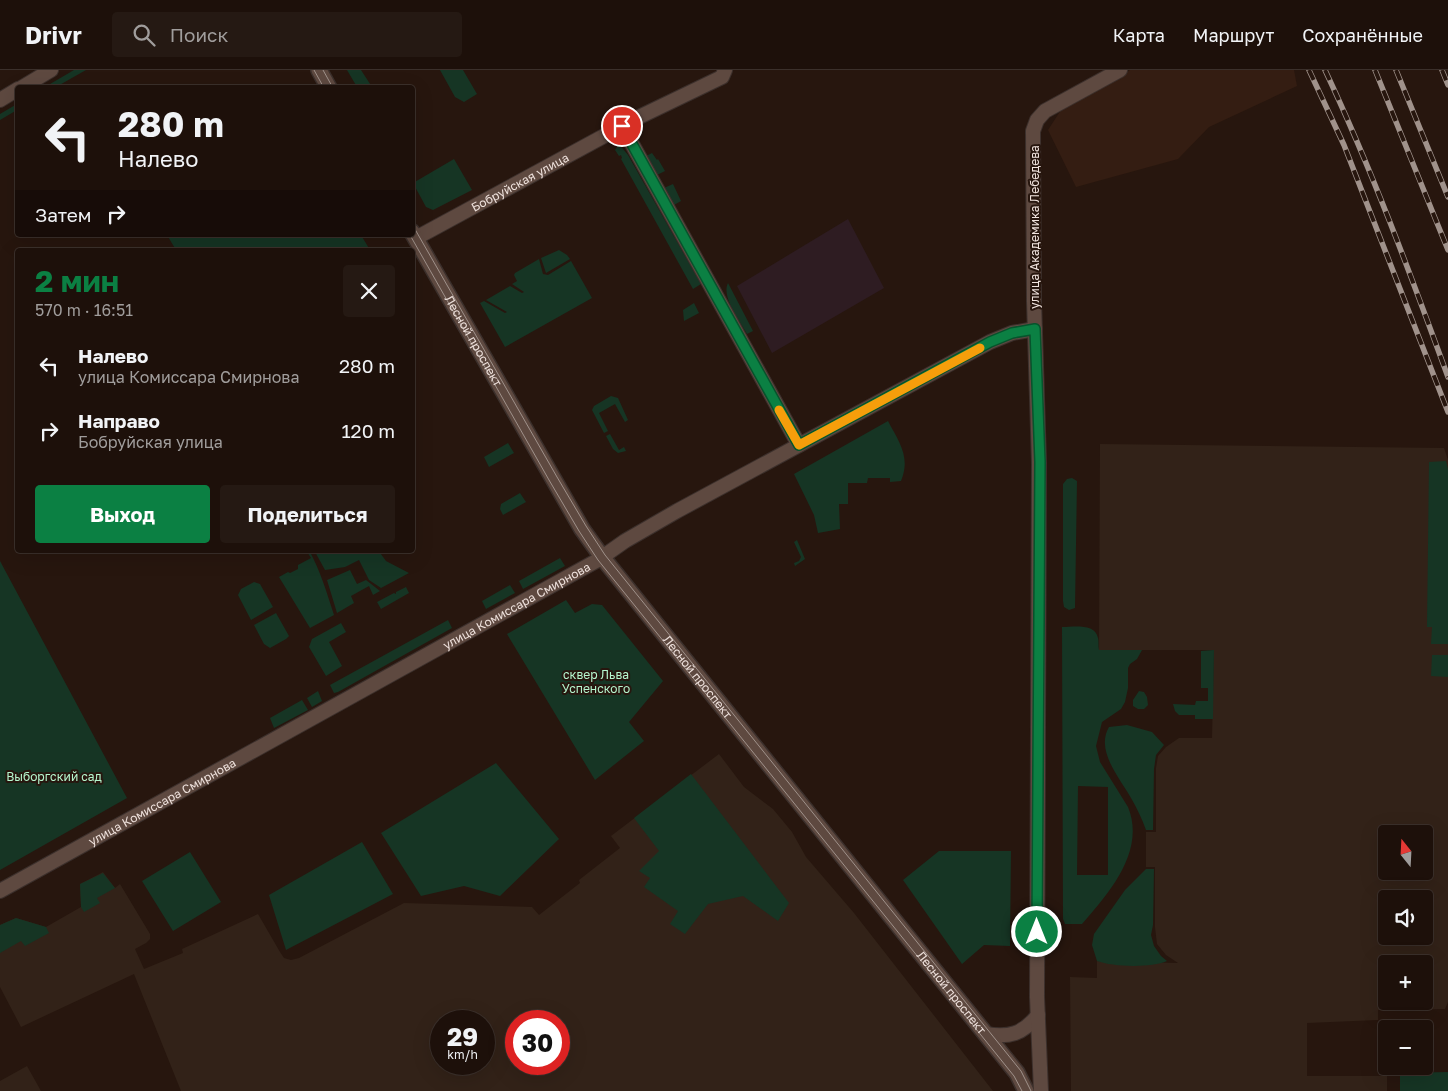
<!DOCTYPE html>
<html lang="ru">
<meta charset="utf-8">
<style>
:root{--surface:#1d100a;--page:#251913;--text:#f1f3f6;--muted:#a09d9c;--line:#3b302b;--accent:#0b8043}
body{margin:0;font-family:"Golos Text",sans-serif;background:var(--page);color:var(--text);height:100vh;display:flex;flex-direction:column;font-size:19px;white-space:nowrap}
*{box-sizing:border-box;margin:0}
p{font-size:16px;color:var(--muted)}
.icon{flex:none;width:28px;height:28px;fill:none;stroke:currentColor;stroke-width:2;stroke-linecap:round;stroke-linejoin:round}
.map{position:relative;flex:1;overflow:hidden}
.panel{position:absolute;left:15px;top:178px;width:400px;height:305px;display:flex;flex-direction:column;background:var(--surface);border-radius:5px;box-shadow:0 5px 20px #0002,0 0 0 1px var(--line)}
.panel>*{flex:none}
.guide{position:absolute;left:15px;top:15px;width:400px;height:152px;border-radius:5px;box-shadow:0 5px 20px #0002,0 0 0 1px var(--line);background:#1d100a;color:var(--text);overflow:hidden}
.needle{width:32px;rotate:342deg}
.tools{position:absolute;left:1378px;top:755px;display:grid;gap:10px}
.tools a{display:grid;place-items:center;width:55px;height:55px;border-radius:5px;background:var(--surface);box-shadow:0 5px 20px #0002,0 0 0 1px var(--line);font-size:25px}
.speed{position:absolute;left:430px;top:940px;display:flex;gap:10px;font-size:25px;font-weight:700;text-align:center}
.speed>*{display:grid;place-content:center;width:65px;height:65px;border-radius:50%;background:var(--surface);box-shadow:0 5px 20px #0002,0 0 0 1px var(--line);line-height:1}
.speed small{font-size:12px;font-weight:400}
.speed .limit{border:8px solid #d22;background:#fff;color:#111}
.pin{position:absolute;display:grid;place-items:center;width:42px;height:42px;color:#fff;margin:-21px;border:2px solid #fff;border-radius:50%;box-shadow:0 1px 5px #0007}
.me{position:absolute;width:55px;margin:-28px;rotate:0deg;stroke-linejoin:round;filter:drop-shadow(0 0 4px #0008)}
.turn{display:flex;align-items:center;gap:18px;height:105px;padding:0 20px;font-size:22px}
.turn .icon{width:65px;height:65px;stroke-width:2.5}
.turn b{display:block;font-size:35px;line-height:42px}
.then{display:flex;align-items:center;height:48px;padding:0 20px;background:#0003;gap:10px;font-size:19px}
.round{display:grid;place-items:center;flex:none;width:52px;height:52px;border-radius:5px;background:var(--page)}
.overview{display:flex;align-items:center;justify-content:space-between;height:85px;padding:0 20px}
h1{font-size:30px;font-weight:700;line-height:38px;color:var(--accent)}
.cta{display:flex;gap:10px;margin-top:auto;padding:10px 20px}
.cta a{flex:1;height:58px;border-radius:5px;background:var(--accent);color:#fff;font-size:20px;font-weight:700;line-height:58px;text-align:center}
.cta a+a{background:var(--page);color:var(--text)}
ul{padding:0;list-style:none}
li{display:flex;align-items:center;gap:15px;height:65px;padding:0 20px}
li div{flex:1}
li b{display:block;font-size:19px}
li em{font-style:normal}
header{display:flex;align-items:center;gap:30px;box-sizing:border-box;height:70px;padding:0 25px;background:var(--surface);border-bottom:1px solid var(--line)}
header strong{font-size:24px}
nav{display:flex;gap:28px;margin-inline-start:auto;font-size:18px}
.search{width:350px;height:45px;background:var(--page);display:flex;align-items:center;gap:12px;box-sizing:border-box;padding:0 18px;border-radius:5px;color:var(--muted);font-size:19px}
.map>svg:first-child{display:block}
</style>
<header>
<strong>Drivr</strong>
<div class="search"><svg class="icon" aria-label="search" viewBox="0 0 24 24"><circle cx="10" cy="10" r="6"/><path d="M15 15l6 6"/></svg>Поиск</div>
<nav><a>Карта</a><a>Маршрут</a><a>Сохранённые</a></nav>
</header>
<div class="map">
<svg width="1448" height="1021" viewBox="0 0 1448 1021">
<rect width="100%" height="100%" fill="#27160e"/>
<!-- commercial -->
<path fill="#2e1c22" d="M 848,149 L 884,218 L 772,283 L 737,216 Z"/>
<!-- built -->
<path fill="#341d12" d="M 1130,0 L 1294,0 L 1297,16 L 1209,57 L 1178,89 L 1076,117 L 1048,60 L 1061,40 Z"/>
<!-- education -->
<path fill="#322218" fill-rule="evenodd" d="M 1100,374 L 1444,378 L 1448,390 L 1448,932 L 1445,939 L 1378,940 L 1378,950 L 1307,953 L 1307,1006 L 1387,1006 L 1387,1021 L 1071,1021 L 1070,907 L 1097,908 L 1097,891 L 1178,893 L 1166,885 L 1157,874 L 1155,857 L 1155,797 L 1146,797 L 1146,762 L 1156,762 L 1156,698 L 1158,686 L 1166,677 L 1179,668 L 1212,668 L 1214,580 L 1099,580 ZM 1386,764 L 1424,764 L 1424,801 L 1386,801 ZM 1386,829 L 1424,829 L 1424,866 L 1386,866 ZM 1386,894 L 1424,894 L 1424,931 L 1386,931 Z
M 719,684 L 744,717 L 773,739 L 792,762 L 806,787 L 854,843 L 993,1021 L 181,1021 L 134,904 L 21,957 L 0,917 L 0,855 L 16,848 L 46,857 L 81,837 L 80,814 L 103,802 L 115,818 L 120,814 L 150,864 L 150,869 L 146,873 L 135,879 L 144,899 L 183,883 L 182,879 L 258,844 L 280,882 L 284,888 L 291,890 L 299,888 L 404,833 L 532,837 L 539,845 L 580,813 L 579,810 L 620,778 L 611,766 ZM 441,951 L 484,951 L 484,994 L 441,994 ZM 516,951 L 559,951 L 559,994 L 516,994 Z
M 27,996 L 41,1021 L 0,1021 L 0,1011 Z"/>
<!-- green -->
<path fill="#163524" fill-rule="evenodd" d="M 74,0 L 86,0 L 56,17 L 45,17 Z
M 347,0 L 361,0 L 372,17 L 357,17 Z
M 440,0 L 463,0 L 477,24 L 464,32 L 455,27 Z
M 17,34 L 17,40 L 0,50 L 0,44 Z
M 619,74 L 628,85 L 701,214 L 693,219 L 621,89 L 622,88 L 621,85 L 619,86 L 615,80 Z
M 652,83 L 657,90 L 658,89 L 665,101 L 657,105 L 646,86 Z
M 454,89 L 472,120 L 433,140 L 426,137 L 413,113 Z
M 673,114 L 681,131 L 674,135 L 664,118 Z
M 167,165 L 361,165 L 370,180 L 176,180 Z
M 559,180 L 567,185 L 570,189 L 546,203 L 541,188 Z
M 539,189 L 543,204 L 548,205 L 571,191 L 592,228 L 505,277 L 480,233 L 484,231 L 505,243 L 507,242 L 486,230 L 510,216 L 522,223 L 524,222 L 512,214 L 517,211 L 514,205 L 515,203 Z
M 728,213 L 753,261 L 747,264 C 740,251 721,227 728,213 Z
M 694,233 L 699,243 L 684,251 L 683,240 Z
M 611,326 L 618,328 L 628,350 L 625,352 L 615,334 L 599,343 L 608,361 L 604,363 L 592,340 L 594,336 Z
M 888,351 C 899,372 911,387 901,411 L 890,412 L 890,408 L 868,408 L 867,413 L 848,413 L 848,434 L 839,434 L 840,459 L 818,463 L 814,445 L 794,404 Z
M 610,364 L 619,380 L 624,377 L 626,381 L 618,383 L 613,379 L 606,366 Z
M 508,373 L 514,383 L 489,397 L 484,387 Z
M 1446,391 L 1448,399 L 1448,574 L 1431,574 L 1432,557 L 1427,557 L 1429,392 Z
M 1072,408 L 1077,411 L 1075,538 L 1069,540 L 1064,537 L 1063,531 L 1063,414 L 1067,409 Z
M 520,423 L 526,432 L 503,445 L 500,439 L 501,434 Z
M 797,470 L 805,489 L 795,496 L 794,493 L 799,491 L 801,487 L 794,472 Z
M 306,480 L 309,480 C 320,500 327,523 334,545 L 310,558 L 279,507 L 288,502 L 290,503 L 298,499 L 298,495 L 311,488 Z
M 314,480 L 378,480 L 386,491 L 409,503 L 381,518 L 369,510 L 359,490 L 345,497 L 325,500 Z
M 560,488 L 565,496 L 523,519 L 519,511 Z
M 0,491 L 127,728 L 0,800 Z
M 350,500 L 357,514 L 366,510 L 380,521 L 373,525 L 369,516 L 351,526 L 354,533 L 337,543 L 327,510 Z
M 254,512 L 260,514 L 273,537 L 251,550 L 238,525 L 241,519 Z
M 510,515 L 515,523 L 486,539 L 482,531 Z
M 406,517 L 409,523 L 381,539 L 377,532 L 394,523 L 396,524 L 396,522 Z
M 566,530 L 575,543 L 592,534 L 602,535 L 663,611 L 629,652 L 644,671 L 595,710 L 507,564 Z
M 276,543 L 289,566 L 286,569 L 270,578 L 264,574 L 254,555 Z
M 448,550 L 452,558 L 338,622 L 334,623 L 330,615 Z
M 341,553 L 346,562 L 329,572 L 342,596 L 326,606 L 309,577 L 312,569 Z
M 1062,557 C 1074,557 1095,553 1098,568 C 1099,571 1098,576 1099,580 L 1142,580 L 1137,589 L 1130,594 L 1128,598 L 1128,618 L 1125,632 L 1121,639 L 1102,652 L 1096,676 L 1100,692 L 1128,737 C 1146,781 1109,823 1082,854 L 1065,854 L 1063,849 ZM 1078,716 L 1108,717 L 1108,805 L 1077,805 Z
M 1214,580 L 1213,649 L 1195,649 L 1195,645 L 1179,645 L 1175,641 L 1173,634 L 1195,635 L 1196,631 L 1208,631 L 1208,618 L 1201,618 L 1201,581 Z
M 1432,585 L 1448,585 L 1448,607 L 1431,606 Z
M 318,621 L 322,631 L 312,637 L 307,628 Z
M 1139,621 L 1144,622 L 1147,627 L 1148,635 L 1144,639 L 1138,639 L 1133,636 L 1133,630 Z
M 302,630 L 308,640 L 274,658 L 270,648 Z
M 1127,655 L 1152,662 L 1164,675 L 1156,685 L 1154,699 L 1153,760 L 1146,760 C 1142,749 1137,738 1131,728 C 1120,708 1095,681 1109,657 Z
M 496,693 L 559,769 L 500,826 L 464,816 L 421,826 L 381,763 Z
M 691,704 L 789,833 L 778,851 L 743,826 L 708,834 L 685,864 L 670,854 L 678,841 L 644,817 L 650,808 L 639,801 L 659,781 L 634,748 Z
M 362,772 L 393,824 L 286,880 L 269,825 Z
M 939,781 L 1011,781 L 1010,876 L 984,875 L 962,894 L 903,810 Z
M 190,782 L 221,832 L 173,861 L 142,811 Z
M 1146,799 L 1154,799 L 1153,855 L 1151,865 L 1154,876 L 1161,886 L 1167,891 C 1151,898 1113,897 1097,891 L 1092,875 L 1094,864 L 1125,820 Z
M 103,803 L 115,818 L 97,828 L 100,833 L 84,842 L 81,837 L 80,814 Z
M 16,848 L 46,857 L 49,863 L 25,876 L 21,871 L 0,883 L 0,855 Z
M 1448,1002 L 1448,1021 L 1400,1021 L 1400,1003 Z"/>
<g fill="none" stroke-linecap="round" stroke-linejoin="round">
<defs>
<g id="street">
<path d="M 21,18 L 51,0"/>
<path d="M 0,30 L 18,19"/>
<path d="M 622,56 L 799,375"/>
<path id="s1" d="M 416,168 L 639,47 L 722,7 L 725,0"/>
<path id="s2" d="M 0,821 L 598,490 L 625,471 L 677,441 L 990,272 L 1012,263 L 1035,259"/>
<path d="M 986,964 C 1009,968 1023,964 1038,945"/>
<path d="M 1041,1021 L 1037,927 L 1039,393 L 1034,231 L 1033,61 L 1037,50 L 1045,41 L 1120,0"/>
</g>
<g id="secondary">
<path d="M 319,0 L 329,18"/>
<path id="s3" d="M 412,162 L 582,459 L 602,487 L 1017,1003 L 1026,1021"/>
</g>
</defs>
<!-- street casing -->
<use href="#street" stroke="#3c302c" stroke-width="16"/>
<!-- secondary casing -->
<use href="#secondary" stroke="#3c302c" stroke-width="18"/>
<!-- street -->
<use href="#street" stroke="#5e4940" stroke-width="14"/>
<!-- secondary -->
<use href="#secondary" stroke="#5e4940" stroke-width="15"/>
<!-- tram -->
<path stroke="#a0928b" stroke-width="1" d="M 314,0 L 324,18
M 323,0 L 333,18
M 412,154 L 557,407 L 586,456 L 605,485 L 1021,1001 L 1031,1021
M 410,165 L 549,410 L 579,461 L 598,490 L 1014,1006 L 1022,1021"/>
<defs>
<path id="rail" d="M 1309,0 L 1344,75 L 1448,342
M 1325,0 C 1372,100 1410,203 1448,307
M 1375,0 L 1448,180
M 1396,0 L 1448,127
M 1442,0 L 1448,15"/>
</defs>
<!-- rail casing -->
<use href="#rail" stroke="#a0928b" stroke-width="5.5"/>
<!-- rail -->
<use href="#rail" stroke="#27160e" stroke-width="4" stroke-dasharray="11" stroke-linecap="butt"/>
</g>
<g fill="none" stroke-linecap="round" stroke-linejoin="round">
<defs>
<path id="route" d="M 622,56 L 799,375 L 990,272 L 1012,263 L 1035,259 L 1040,392 L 1037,862"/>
</defs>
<!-- route casing -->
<use href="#route" stroke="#07532c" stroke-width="12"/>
<!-- route -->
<use href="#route" stroke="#0b8043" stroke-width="9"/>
<!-- slow -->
<path stroke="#f59e0b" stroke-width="9" d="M 779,340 L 799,375 L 980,278"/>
</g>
<g text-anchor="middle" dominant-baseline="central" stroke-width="4" stroke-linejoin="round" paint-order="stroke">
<!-- street labels -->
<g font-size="12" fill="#efe2dd" stroke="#27160e">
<text stroke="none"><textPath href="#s1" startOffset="118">Бобруйская улица</textPath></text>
<text transform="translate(1034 157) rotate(-90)">улица Академика Лебедева</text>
<text stroke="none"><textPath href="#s3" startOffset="125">Лесной проспект</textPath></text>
<text stroke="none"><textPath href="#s2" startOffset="590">улица Комиссара Смирнова</textPath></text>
<text stroke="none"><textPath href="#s3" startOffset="530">Лесной проспект</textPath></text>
<text stroke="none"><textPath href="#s2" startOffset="185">улица Комиссара Смирнова</textPath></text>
<text stroke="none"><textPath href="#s3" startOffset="935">Лесной проспект</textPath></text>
</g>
<!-- park labels -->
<g font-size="12" fill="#b5f6ce" stroke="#27160e">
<text x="596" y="604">сквер Льва<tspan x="596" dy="14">Успенского</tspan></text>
<text x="54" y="706">Выборгский сад</text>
</g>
</g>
</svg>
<div class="tools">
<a><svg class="needle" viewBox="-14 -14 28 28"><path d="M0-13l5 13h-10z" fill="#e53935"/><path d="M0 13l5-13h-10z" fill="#a09d9c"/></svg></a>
<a><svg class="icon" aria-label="sound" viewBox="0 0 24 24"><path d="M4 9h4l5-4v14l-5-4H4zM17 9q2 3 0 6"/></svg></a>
<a>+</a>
<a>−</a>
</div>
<div class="speed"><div>29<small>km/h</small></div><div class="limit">30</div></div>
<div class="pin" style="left:622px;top:56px;background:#d93025"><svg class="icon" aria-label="arrive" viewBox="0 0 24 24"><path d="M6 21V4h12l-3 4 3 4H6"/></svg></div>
<svg class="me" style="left:1037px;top:862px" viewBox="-20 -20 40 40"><circle r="17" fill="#0b8043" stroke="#fff" stroke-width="3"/><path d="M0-11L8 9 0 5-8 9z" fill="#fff"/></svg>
<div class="guide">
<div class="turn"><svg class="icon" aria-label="left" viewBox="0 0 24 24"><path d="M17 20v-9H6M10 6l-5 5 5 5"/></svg><div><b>280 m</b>Налево</div></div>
<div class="then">Затем<svg class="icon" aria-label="right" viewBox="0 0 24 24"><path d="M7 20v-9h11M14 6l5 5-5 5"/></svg></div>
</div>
<section class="panel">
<div class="overview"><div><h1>2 мин</h1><p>570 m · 16:51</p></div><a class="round"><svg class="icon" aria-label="close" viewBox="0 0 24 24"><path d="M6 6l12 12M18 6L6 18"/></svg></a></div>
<ul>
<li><svg class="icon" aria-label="left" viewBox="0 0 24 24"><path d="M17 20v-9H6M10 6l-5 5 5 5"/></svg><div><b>Налево</b><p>улица Комиссара Смирнова</p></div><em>280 m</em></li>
<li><svg class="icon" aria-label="right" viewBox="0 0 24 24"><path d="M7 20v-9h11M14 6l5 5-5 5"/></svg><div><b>Направо</b><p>Бобруйская улица</p></div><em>120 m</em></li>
</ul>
<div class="cta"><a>Выход</a><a>Поделиться</a></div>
</section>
</div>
